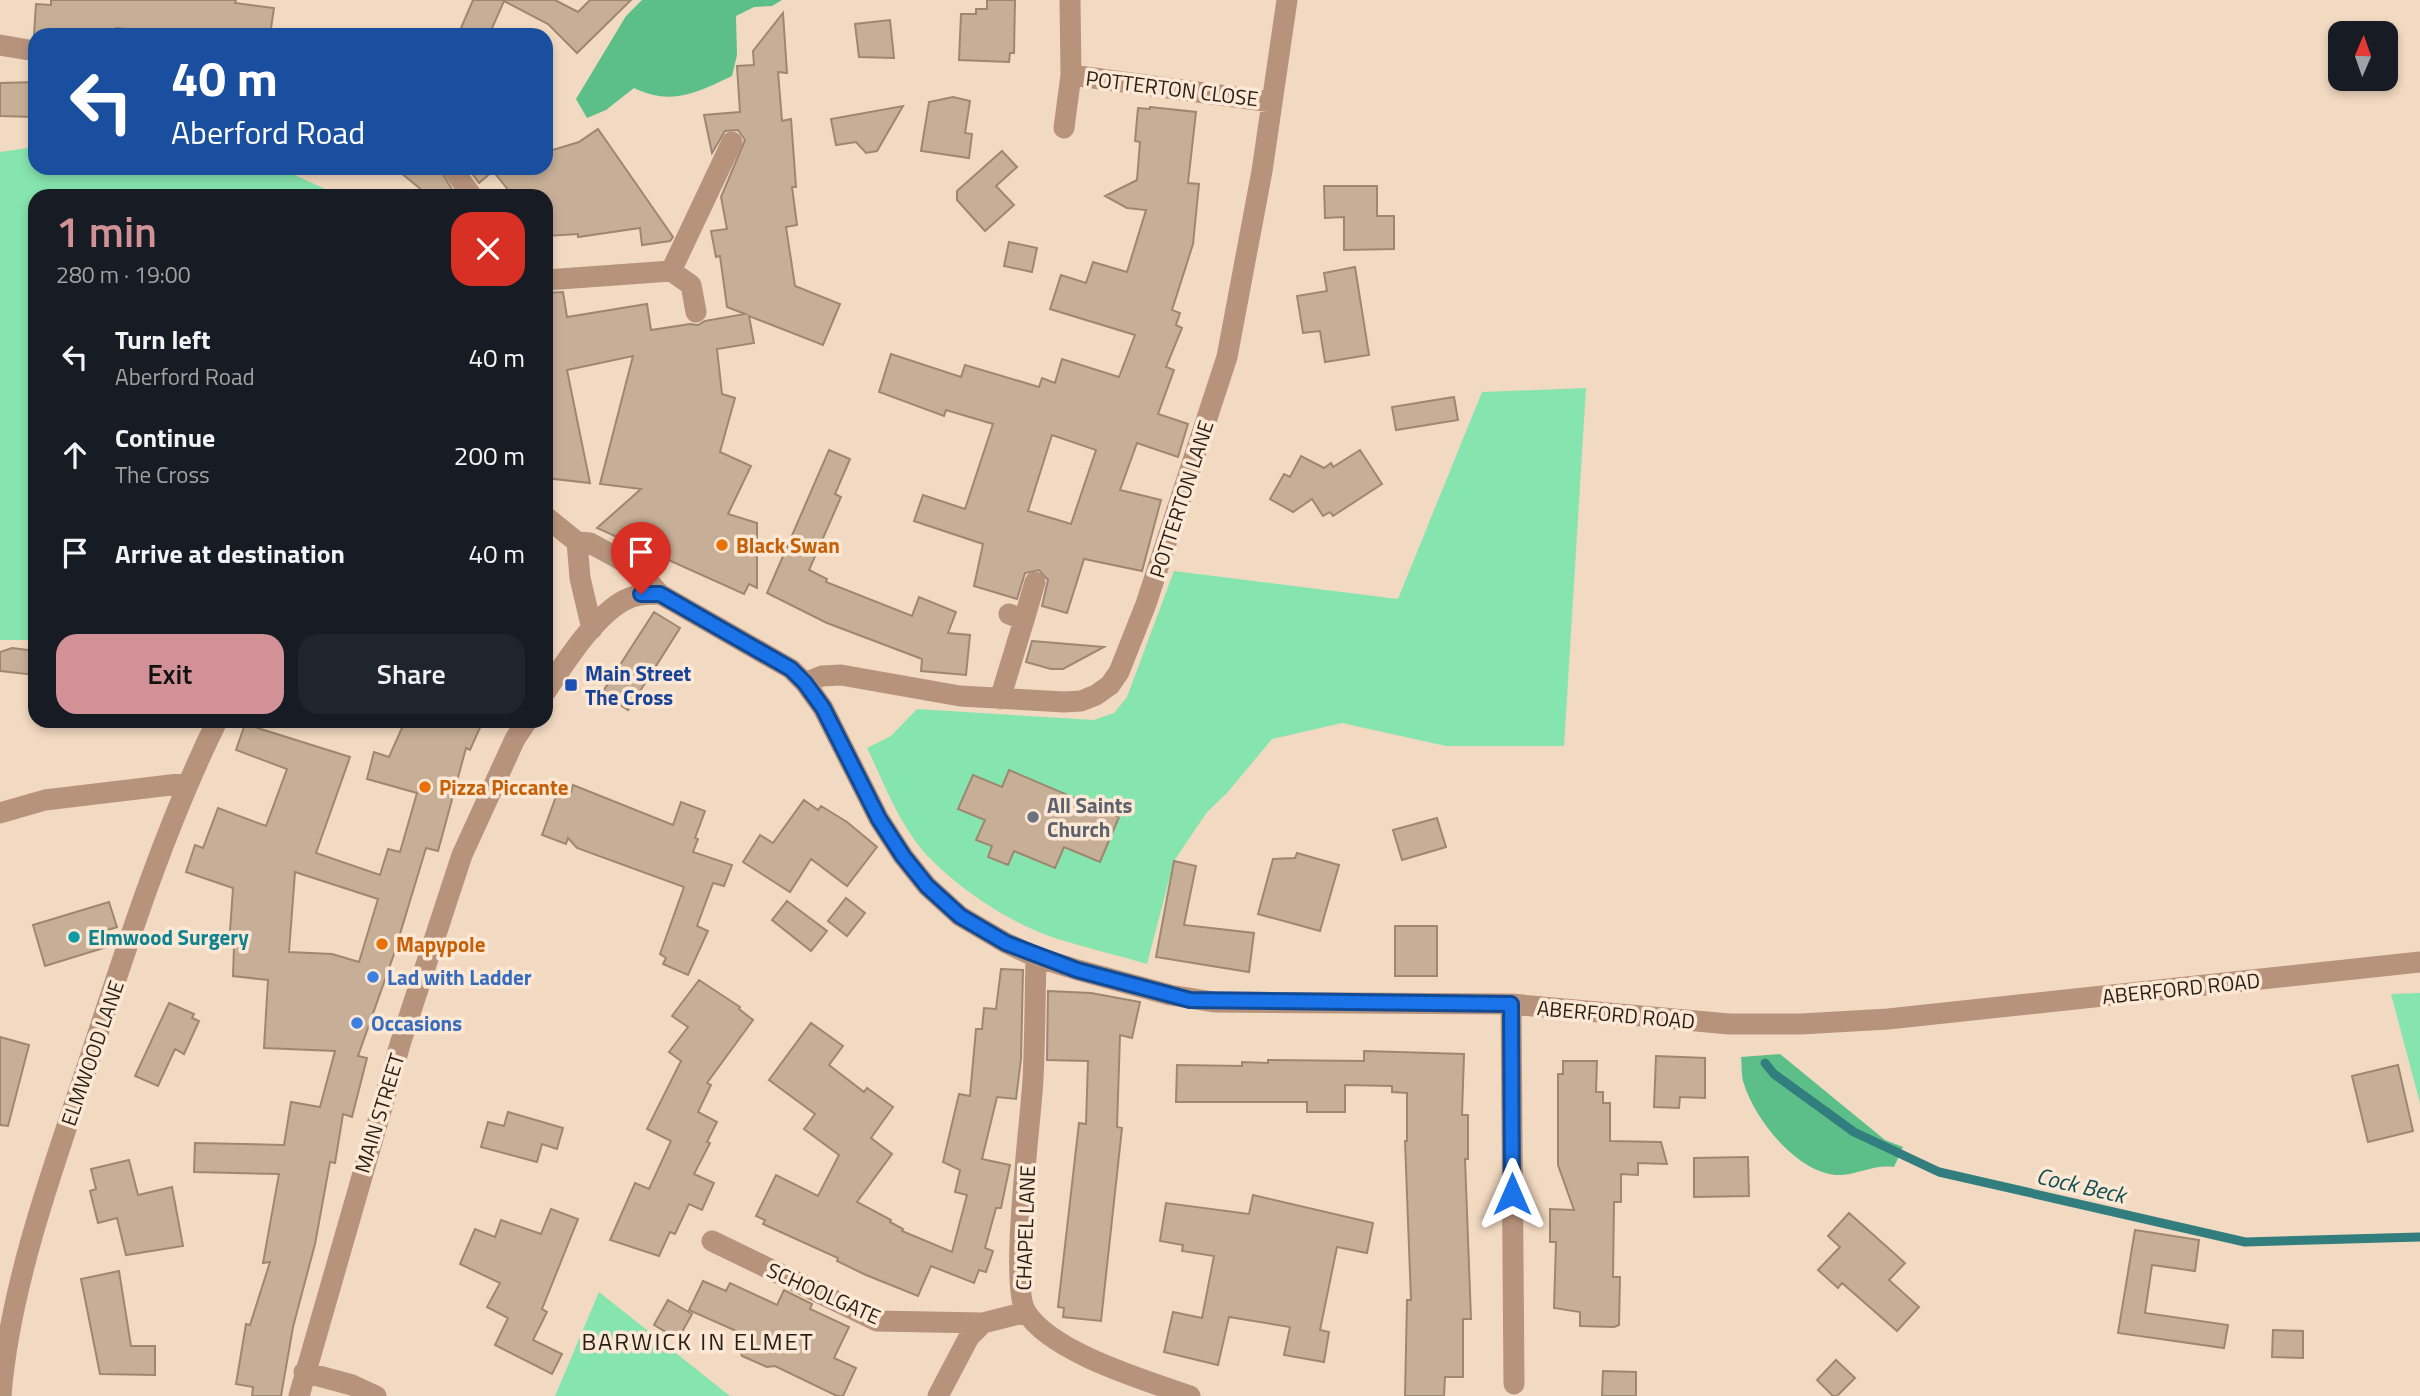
<!DOCTYPE html>
<meta charset="utf-8">
<style>
:root{--surface:#171b24;--page:#20242c;--text:#f1f3f6;--muted:#9ea1a6;--accent:#d29196}
body{margin:0;font-family:"Titillium Web",sans-serif;background:var(--page);color:var(--text);height:100vh;display:flex;flex-direction:column;font-size:26px;white-space:nowrap}
*{box-sizing:border-box;margin:0}
p{font-size:23px;color:var(--muted)}
.icon{flex:none;width:38px;height:38px;fill:none;stroke:currentColor;stroke-width:2;stroke-linecap:round;stroke-linejoin:round}
.map{position:relative;flex:1;overflow:hidden}
.sheet{position:absolute;left:28px;top:189px;width:525px;height:539px;display:flex;flex-direction:column;background:var(--surface);border-radius:21px;box-shadow:0 4px 10px #0003}
.sheet>*{flex:none}
.banner{position:absolute;left:28px;top:28px;width:525px;height:147px;border-radius:21px;box-shadow:0 4px 10px #0003;background:#1a4fa0;color:#fff;overflow:hidden}
.needle{width:46px;rotate:2deg}
.fabs{position:absolute;left:2328px;top:21px;display:grid;gap:14px}
.fabs a{display:grid;place-items:center;width:70px;height:70px;border-radius:14px;background:var(--surface);box-shadow:0 4px 10px #0003;font-size:35px}
.pin{position:absolute;display:grid;place-items:center;width:60px;height:60px;color:#fff;margin:-72px -30px;border-radius:50% 50% 50% 0;rotate:-45deg;box-shadow:0 0 7px #0007}
.pin .icon{rotate:45deg}
.me{position:absolute;width:77px;margin:-38px;rotate:0deg;stroke-linejoin:round;filter:drop-shadow(0 0 5px #0008)}
.turn{display:flex;align-items:center;gap:24px;height:147px;padding:0 28px;font-size:32px}
.turn .icon{width:91px;height:91px;stroke-width:2.5}
.turn b{display:block;font-size:49px;line-height:60px}
.round{display:grid;place-items:center;flex:none;width:74px;height:74px;border-radius:21px;background:var(--page)}
.head{display:flex;align-items:center;justify-content:space-between;height:119px;padding:0 28px}
h1{font-size:42px;font-weight:600;line-height:52px;color:var(--accent)}
.button{display:flex;gap:14px;margin-top:auto;padding:14px 28px}
.button a{flex:1;height:80px;border-radius:21px;background:var(--accent);color:#111;font-size:28px;font-weight:600;line-height:80px;text-align:center}
.button a+a{background:var(--page);color:var(--text)}
ul{padding:0;list-style:none}
li{display:flex;align-items:center;gap:21px;height:98px;padding:0 28px}
li div{flex:1}
li b{display:block;font-size:26px}
li em{font-style:normal}
.map>svg:first-child{display:block}
</style>
<div class="map">
<svg width="2420" height="1396" viewBox="0 0 2420 1396">
<rect width="100%" height="100%" fill="#f2d9c1"/>
<!-- green -->
<path fill="#86e4ae" d="M 35,147 L 35,168 L 279,168 L 341,196 L 35,196 L 35,640 L 0,640 L 0,152 Z
M 1586,388 L 1564,746 L 1446,746 L 1342,723 L 1272,739 L 1227,793 L 1207,812 L 1174,861 L 1147,964 C 1115,954 1081,947 1049,936 C 1005,920 955,886 924,852 C 898,822 884,783 867,748 L 891,736 L 917,709 L 1094,720 L 1114,713 L 1127,697 L 1174,571 L 1398,599 L 1482,392 Z
M 2420,993 L 2420,1103 L 2391,994 Z
M 599,1292 L 730,1396 L 731,1396 L 555,1396 Z"/>
<!-- forest -->
<path fill="#5cbf89" d="M 642,0 L 782,0 L 772,6 L 754,7 L 736,16 L 737,55 L 732,76 C 696,93 672,106 634,88 L 606,110 L 587,118 L 576,99 L 626,16 Z
M 1780,1054 L 1885,1140 L 1903,1147 L 1894,1167 C 1873,1164 1856,1176 1836,1175 C 1797,1172 1755,1120 1744,1084 C 1741,1076 1742,1066 1741,1057 Z"/>
<g fill="none" stroke-linecap="round" stroke-linejoin="round">
<!-- stream -->
<path stroke="#327e7e" stroke-width="9" d="M 1765,1063 L 1774,1074 L 1854,1132 L 1939,1172 L 2245,1242 L 2420,1237"/>
</g>
<!-- building -->
<path fill="#c7af97" stroke="#9e8770" stroke-width="2" fill-rule="evenodd" d="M 51,0 L 236,0 L 235,3 L 274,8 L 270,35 L 219,35 L 116,28 L 116,35 L 34,35 L 36,4 L 51,5 Z
M 473,0 L 555,0 L 578,12 L 590,0 L 631,0 L 577,53 L 548,24 L 504,1 L 489,35 L 458,35 Z
M 987,0 L 1015,0 L 1014,53 L 1010,53 L 1009,62 L 959,60 L 961,14 L 976,14 L 976,9 L 987,9 Z
M 783,13 L 787,73 L 778,72 L 782,121 L 791,119 L 796,187 L 792,187 L 797,225 L 786,227 L 795,286 L 840,304 L 823,345 L 749,316 L 754,343 L 717,349 L 722,394 L 735,398 L 720,452 L 751,466 L 728,514 L 757,523 L 757,588 L 749,584 L 744,594 L 597,528 L 641,489 L 600,484 L 633,356 L 567,370 L 590,483 L 546,478 L 552,432 L 546,433 L 546,293 L 563,292 L 567,317 L 647,304 L 651,330 L 690,324 L 698,325 L 705,321 L 745,314 L 727,307 L 720,256 L 716,257 L 711,231 L 727,229 L 721,197 L 745,140 L 738,130 L 725,131 L 712,153 L 704,115 L 740,112 L 737,66 L 754,65 L 753,51 Z
M 890,20 L 894,58 L 859,57 L 855,24 Z
M 35,82 L 35,117 L 0,116 L 0,83 Z
M 953,97 L 970,101 L 965,133 L 972,134 L 969,158 L 921,151 L 929,102 Z
M 903,106 L 877,151 L 866,153 L 856,142 L 836,145 L 831,119 Z
M 1150,107 L 1196,112 L 1188,183 L 1199,184 L 1193,244 L 1172,310 L 1180,313 L 1176,325 L 1182,328 L 1166,367 L 1174,370 L 1158,414 L 1188,424 L 1178,457 L 1137,443 L 1120,490 L 1161,500 L 1142,571 L 1084,559 L 1067,613 L 1042,606 L 1048,580 L 1039,570 L 1025,573 L 1017,599 L 974,586 L 983,544 L 914,521 L 923,495 L 965,509 L 993,424 L 946,410 L 944,416 L 879,392 L 891,354 L 961,377 L 965,365 L 1039,387 L 1042,378 L 1055,383 L 1062,359 L 1119,377 L 1135,335 L 1050,309 L 1061,275 L 1086,283 L 1093,262 L 1127,272 L 1146,210 L 1127,208 L 1105,196 L 1137,180 L 1140,142 L 1135,141 L 1138,108 L 1150,109 ZM 1052,435 L 1096,450 L 1071,524 L 1028,511 Z
M 598,129 L 673,237 L 670,241 L 642,245 L 640,228 L 578,237 L 578,234 L 546,236 L 546,196 L 513,196 L 493,171 L 479,183 L 468,168 L 546,168 L 546,152 L 579,142 Z
M 1002,151 L 1017,167 L 996,186 L 1014,205 L 985,231 L 957,200 L 957,191 Z
M 395,168 L 439,168 L 456,196 L 429,196 Z
M 1324,186 L 1377,186 L 1377,216 L 1394,216 L 1394,249 L 1344,250 L 1344,217 L 1325,218 Z
M 1009,242 L 1037,248 L 1032,272 L 1004,266 Z
M 1355,267 L 1369,355 L 1325,362 L 1320,331 L 1303,333 L 1297,296 L 1327,291 L 1324,273 Z
M 1454,397 L 1458,420 L 1396,430 L 1392,407 Z
M 829,450 L 850,459 L 835,494 L 841,497 L 809,570 L 827,579 L 826,582 L 912,616 L 919,597 L 956,612 L 948,633 L 970,635 L 966,675 L 921,671 L 922,659 L 827,623 L 767,593 Z
M 1360,450 L 1382,484 L 1333,516 L 1330,512 L 1323,516 L 1312,499 L 1293,512 L 1270,499 L 1284,474 L 1290,477 L 1301,456 L 1324,468 L 1331,463 L 1333,467 Z
M 654,612 L 680,628 L 628,710 L 602,693 Z
M 1032,641 L 1104,647 L 1063,669 L 1051,669 L 1026,662 Z
M 12,648 L 35,651 L 35,675 L 0,671 L 0,652 Z
M 405,721 L 483,721 L 470,750 L 466,748 L 438,851 L 426,848 L 393,957 L 358,1056 L 367,1058 L 352,1117 L 343,1114 L 335,1163 L 330,1162 L 315,1244 L 293,1327 L 281,1396 L 252,1396 L 253,1387 L 236,1384 L 246,1324 L 250,1325 L 270,1262 L 263,1263 L 279,1174 L 194,1172 L 195,1143 L 284,1145 L 291,1102 L 320,1107 L 335,1051 L 264,1048 L 268,980 L 233,976 L 234,946 L 229,946 L 233,888 L 186,872 L 195,845 L 203,848 L 218,808 L 266,826 L 287,769 L 236,750 L 245,724 L 350,757 L 316,853 L 380,875 L 388,849 L 400,852 L 417,793 L 367,779 L 374,752 L 389,757 ZM 295,872 L 378,899 L 359,962 L 332,954 L 289,952 Z
M 1009,770 L 1119,817 L 1100,862 L 1064,847 L 1055,868 L 1014,851 L 1008,865 L 988,857 L 992,846 L 976,840 L 985,820 L 958,809 L 973,775 L 1002,787 Z
M 573,785 L 673,825 L 681,802 L 705,811 L 695,838 L 698,839 L 693,852 L 732,865 L 724,886 L 713,883 L 697,926 L 708,931 L 688,975 L 663,964 L 666,958 L 660,954 L 684,887 L 577,848 L 568,838 L 566,844 L 542,835 L 558,791 L 570,795 Z
M 804,800 L 818,810 L 821,806 L 847,822 L 877,847 L 847,886 L 811,859 L 790,892 L 743,862 L 760,835 L 773,843 Z
M 1437,818 L 1446,847 L 1402,860 L 1393,830 Z
M 1297,853 L 1339,865 L 1320,931 L 1258,914 L 1273,859 L 1295,858 Z
M 1174,861 L 1196,866 L 1184,925 L 1254,933 L 1249,972 L 1156,957 Z
M 846,898 L 865,913 L 847,936 L 828,921 Z
M 787,901 L 827,931 L 811,951 L 772,920 Z
M 109,902 L 117,927 L 108,930 L 113,945 L 45,966 L 33,925 Z
M 1395,926 L 1437,926 L 1437,976 L 1395,976 Z
M 1001,969 L 1023,970 L 1021,1059 L 1016,1099 L 997,1097 L 982,1159 L 1010,1165 L 1001,1208 L 996,1208 L 985,1248 L 993,1251 L 986,1272 L 979,1270 L 974,1283 L 931,1266 L 918,1296 L 866,1275 L 837,1261 L 838,1258 L 763,1224 L 765,1220 L 756,1216 L 776,1175 L 818,1196 L 839,1155 L 804,1129 L 815,1114 L 769,1080 L 811,1023 L 843,1046 L 829,1065 L 864,1092 L 867,1088 L 893,1107 L 871,1138 L 892,1154 L 857,1202 L 891,1220 L 890,1222 L 903,1229 L 902,1231 L 952,1252 L 967,1195 L 955,1192 L 960,1170 L 943,1162 L 959,1094 L 970,1096 L 976,1029 L 982,1029 L 984,1008 L 996,1009 Z
M 699,980 L 740,1007 L 739,1009 L 753,1020 L 707,1083 L 711,1085 L 698,1112 L 717,1122 L 707,1142 L 710,1143 L 694,1174 L 714,1183 L 702,1210 L 689,1204 L 675,1234 L 670,1232 L 659,1256 L 610,1240 L 635,1183 L 649,1189 L 671,1141 L 647,1129 L 681,1061 L 669,1052 L 688,1027 L 672,1016 Z
M 1048,991 L 1091,993 L 1140,1002 L 1132,1038 L 1120,1035 L 1117,1127 L 1122,1128 L 1101,1321 L 1063,1317 L 1064,1308 L 1058,1307 L 1079,1123 L 1086,1124 L 1088,1061 L 1047,1060 Z
M 169,1003 L 194,1014 L 192,1018 L 199,1021 L 184,1054 L 175,1049 L 158,1086 L 135,1076 Z
M 0,1037 L 29,1045 L 8,1126 L 0,1125 Z
M 1364,1051 L 1464,1054 L 1462,1115 L 1468,1115 L 1468,1159 L 1465,1159 L 1471,1319 L 1463,1319 L 1463,1377 L 1445,1377 L 1444,1396 L 1405,1396 L 1407,1300 L 1411,1300 L 1405,1141 L 1407,1141 L 1407,1093 L 1392,1092 L 1392,1086 L 1345,1085 L 1345,1112 L 1307,1112 L 1307,1102 L 1176,1102 L 1177,1065 L 1242,1066 L 1242,1062 L 1268,1063 L 1268,1060 L 1364,1061 Z
M 1656,1056 L 1705,1058 L 1705,1098 L 1680,1097 L 1679,1108 L 1654,1107 Z
M 1563,1061 L 1597,1061 L 1596,1092 L 1603,1092 L 1603,1103 L 1610,1103 L 1610,1141 L 1661,1142 L 1667,1164 L 1638,1163 L 1638,1175 L 1621,1174 L 1621,1202 L 1614,1202 L 1613,1277 L 1620,1277 L 1619,1325 L 1614,1327 L 1580,1326 L 1580,1312 L 1554,1308 L 1556,1242 L 1550,1242 L 1550,1209 L 1574,1210 L 1558,1165 L 1558,1074 L 1563,1074 Z
M 2398,1065 L 2413,1131 L 2368,1142 L 2352,1076 Z
M 508,1112 L 563,1128 L 557,1149 L 542,1144 L 537,1162 L 481,1147 L 488,1122 L 504,1126 Z
M 1748,1157 L 1749,1196 L 1694,1197 L 1694,1158 Z
M 129,1160 L 138,1195 L 172,1187 L 183,1246 L 126,1255 L 117,1218 L 98,1223 L 90,1191 L 96,1189 L 91,1169 Z
M 1253,1195 L 1373,1223 L 1367,1253 L 1337,1247 L 1320,1330 L 1329,1332 L 1324,1362 L 1284,1355 L 1290,1327 L 1229,1317 L 1218,1365 L 1164,1352 L 1173,1312 L 1202,1318 L 1214,1256 L 1182,1251 L 1183,1245 L 1160,1241 L 1166,1203 L 1249,1214 Z
M 551,1209 L 578,1219 L 542,1309 L 547,1312 L 533,1340 L 562,1354 L 552,1374 L 495,1345 L 508,1318 L 487,1307 L 500,1283 L 460,1264 L 475,1229 L 495,1237 L 501,1220 L 541,1234 Z
M 1849,1213 L 1905,1263 L 1889,1280 L 1919,1307 L 1897,1331 L 1842,1283 L 1838,1288 L 1818,1270 L 1840,1247 L 1828,1236 Z
M 2135,1230 L 2199,1240 L 2195,1271 L 2152,1265 L 2145,1313 L 2228,1325 L 2224,1348 L 2118,1333 Z
M 119,1271 L 131,1346 L 155,1346 L 155,1375 L 100,1374 L 81,1279 Z
M 703,1281 L 726,1291 L 730,1283 L 777,1305 L 784,1290 L 812,1304 L 810,1309 L 849,1327 L 834,1358 L 856,1368 L 843,1396 L 837,1396 L 775,1366 L 767,1367 L 742,1356 L 738,1344 L 743,1334 L 689,1310 Z
M 668,1300 L 692,1314 L 678,1339 L 654,1325 Z
M 2273,1330 L 2303,1331 L 2303,1358 L 2272,1357 Z
M 1836,1360 L 1855,1378 L 1837,1396 L 1833,1396 L 1817,1380 Z
M 1603,1371 L 1636,1372 L 1636,1396 L 1602,1396 Z"/>
<g fill="none" stroke-linecap="round" stroke-linejoin="round">
<!-- minor -->
<path stroke="#b8937c" stroke-width="21" d="M 0,45 L 35,51
M 1071,75 L 1272,102
M 1064,128 L 1071,75 L 1070,0
M 452,168 L 472,196
M 671,271 L 691,285 L 696,312
M 546,280 L 671,271 L 732,142
M 546,517 L 577,542 L 590,543 L 636,568 L 660,594
M 577,542 L 580,578 L 592,629
M 1009,614 L 1024,620 L 1035,582
M 805,683 L 822,676 L 841,675 L 960,696 L 1064,702 L 1081,701 L 1096,695 L 1110,685 L 1119,672 L 1146,604 L 1227,357 L 1262,171 L 1287,0
M 546,691 C 565,663 593,618 623,601 C 635,594 647,594 660,594 L 791,669 L 805,683 L 823,708 L 879,819 L 903,856 L 927,886 L 960,916 L 1006,943 L 1036,957 L 1078,970 L 1170,995 L 1214,1002 L 1511,1004 L 1729,1024 L 1801,1024 L 1888,1019 L 2420,962
M 1000,699 L 1024,620
M 0,813 L 45,800 L 187,783
M 1036,957 C 1035,998 1035,1039 1033,1079 C 1031,1120 1009,1285 1026,1312 C 1052,1353 1145,1380 1190,1396
M 1511,1004 L 1514,1384
M 712,1241 L 877,1321 L 983,1323
M 304,1372 L 352,1385 L 376,1396
M 1,1396 C 9,1291 51,1173 85,1073 C 124,955 162,833 217,721
M 299,1396 L 401,1041 L 462,855 L 515,739 L 527,721
M 938,1396 L 969,1337 L 983,1323 L 1026,1312"/>
</g>
<g fill="none" stroke-linecap="round" stroke-linejoin="round">
<defs>
<path id="route" d="M 641,594 L 660,594 L 791,669 L 805,683 L 823,708 L 879,819 L 903,856 L 927,886 L 960,916 L 1006,943 L 1077,970 L 1190,1000 L 1511,1004 L 1512,1194"/>
</defs>
<!-- route casing -->
<use href="#route" stroke="#114b97" stroke-width="18"/>
<!-- route -->
<use href="#route" stroke="#1a73e8" stroke-width="12"/>
</g>
<!-- markers -->
<g fill="#e8710a" stroke="#fce8d4" stroke-width="2.5">
<circle cx="722" cy="545" r="7"/>
<circle cx="425" cy="787" r="7"/>
<circle cx="382" cy="944" r="7"/>
</g>
<rect fill="#1a4fb4" stroke="#fce8d4" stroke-width="2.5" x="564" y="678" width="14" height="14" rx="3.5"/>
<circle fill="#6b7280" stroke="#fce8d4" stroke-width="2.5" cx="1033" cy="817" r="7"/>
<circle fill="#0f9aa8" stroke="#fce8d4" stroke-width="2.5" cx="74" cy="937" r="7"/>
<g fill="#3f7fe0" stroke="#fce8d4" stroke-width="2.5">
<circle cx="373" cy="977" r="7"/>
<circle cx="357" cy="1023" r="7"/>
</g>
<g text-anchor="middle" dominant-baseline="central" stroke-width="7" stroke-linejoin="round" paint-order="stroke">
<!-- street labels -->
<g font-size="21" fill="#281f16" stroke="#fce8d4">
<text transform="translate(1172 88) rotate(7)">POTTERTON CLOSE</text>
<text transform="translate(1181 499) rotate(-72)">POTTERTON LANE</text>
<text transform="translate(2181 988) rotate(-6)">ABERFORD ROAD</text>
<text transform="translate(1616 1014) rotate(5)">ABERFORD ROAD</text>
<text transform="translate(92 1053) rotate(-71)">ELMWOOD LANE</text>
<text transform="translate(379 1113) rotate(-73)">MAIN STREET</text>
<text transform="translate(1025 1228) rotate(-88)">CHAPEL LANE</text>
<text transform="translate(824 1293) rotate(24)">SCHOOLGATE</text>
</g>
<!-- food labels -->
<g font-size="21" font-weight="bold" fill="#c56008" stroke="#fce8d4" text-anchor="start">
<text x="736" y="545">Black Swan</text>
<text x="439" y="787">Pizza Piccante</text>
<text x="396" y="944">Mapypole</text>
</g>
<!-- transit labels -->
<g font-size="21" font-weight="bold" fill="#164399" stroke="#fce8d4" text-anchor="start">
<text x="585" y="673">Main Street<tspan x="585" dy="24">The Cross</tspan></text>
</g>
<!-- worship labels -->
<g font-size="21" font-weight="bold" fill="#5b616d" stroke="#fce8d4" text-anchor="start">
<text x="1047" y="805">All Saints<tspan x="1047" dy="24">Church</tspan></text>
</g>
<!-- culture labels -->
<g font-size="21" font-weight="bold" fill="#0d838f" stroke="#fce8d4" text-anchor="start">
<text x="88" y="937">Elmwood Surgery</text>
</g>
<!-- shop labels -->
<g font-size="21" font-weight="bold" fill="#366cbe" stroke="#fce8d4" text-anchor="start">
<text x="387" y="977">Lad with Ladder</text>
<text x="371" y="1023">Occasions</text>
</g>
<!-- water labels -->
<g font-size="23" font-style="italic" fill="#0f4f52" stroke="#fce8d4">
<text transform="translate(2081 1185) rotate(13)">Cock Beck</text>
</g>
<!-- quarter labels -->
<g font-size="24" letter-spacing="2" fill="#281f16" stroke="#fce8d4">
<text x="698" y="1341">BARWICK IN ELMET</text>
</g>
</g>
</svg>
<div class="fabs">
<a><svg class="needle" viewBox="-14 -14 28 28"><path d="M0-13l5 13h-10z" fill="#e53935"/><path d="M0 13l5-13h-10z" fill="#9ea1a6"/></svg></a>
</div>
<div class="pin" style="left:641px;top:594px;background:#d93025"><svg class="icon" aria-label="arrive" viewBox="0 0 24 24"><path d="M6 21V4h12l-3 4 3 4H6"/></svg></div>
<svg class="me" style="left:1512px;top:1194px" viewBox="-20 -20 40 40"><path d="M0-17L14 15 0 8-14 15z" fill="#1a73e8" stroke="#fff" stroke-width="4"/></svg>
<div class="banner">
<div class="turn"><svg class="icon" aria-label="left" viewBox="0 0 24 24"><path d="M17 20v-9H6M10 6l-5 5 5 5"/></svg><div><b>40 m</b>Aberford Road</div></div>
</div>
<section class="sheet">
<div class="head"><div><h1>1 min</h1><p>280 m · 19:00</p></div><a class="round" style="background:#d93025;color:#fff"><svg class="icon" aria-label="close" viewBox="0 0 24 24"><path d="M6 6l12 12M18 6L6 18"/></svg></a></div>
<ul>
<li><svg class="icon" aria-label="left" viewBox="0 0 24 24"><path d="M17 20v-9H6M10 6l-5 5 5 5"/></svg><div><b>Turn left</b><p>Aberford Road</p></div><em>40 m</em></li>
<li><svg class="icon" aria-label="ahead" viewBox="0 0 24 24"><path d="M12 20V5M6 11l6-6 6 6"/></svg><div><b>Continue</b><p>The Cross</p></div><em>200 m</em></li>
<li><svg class="icon" aria-label="arrive" viewBox="0 0 24 24"><path d="M6 21V4h12l-3 4 3 4H6"/></svg><div><b>Arrive at destination</b></div><em>40 m</em></li>
</ul>
<div class="button"><a>Exit</a><a>Share</a></div>
</section>
</div>
